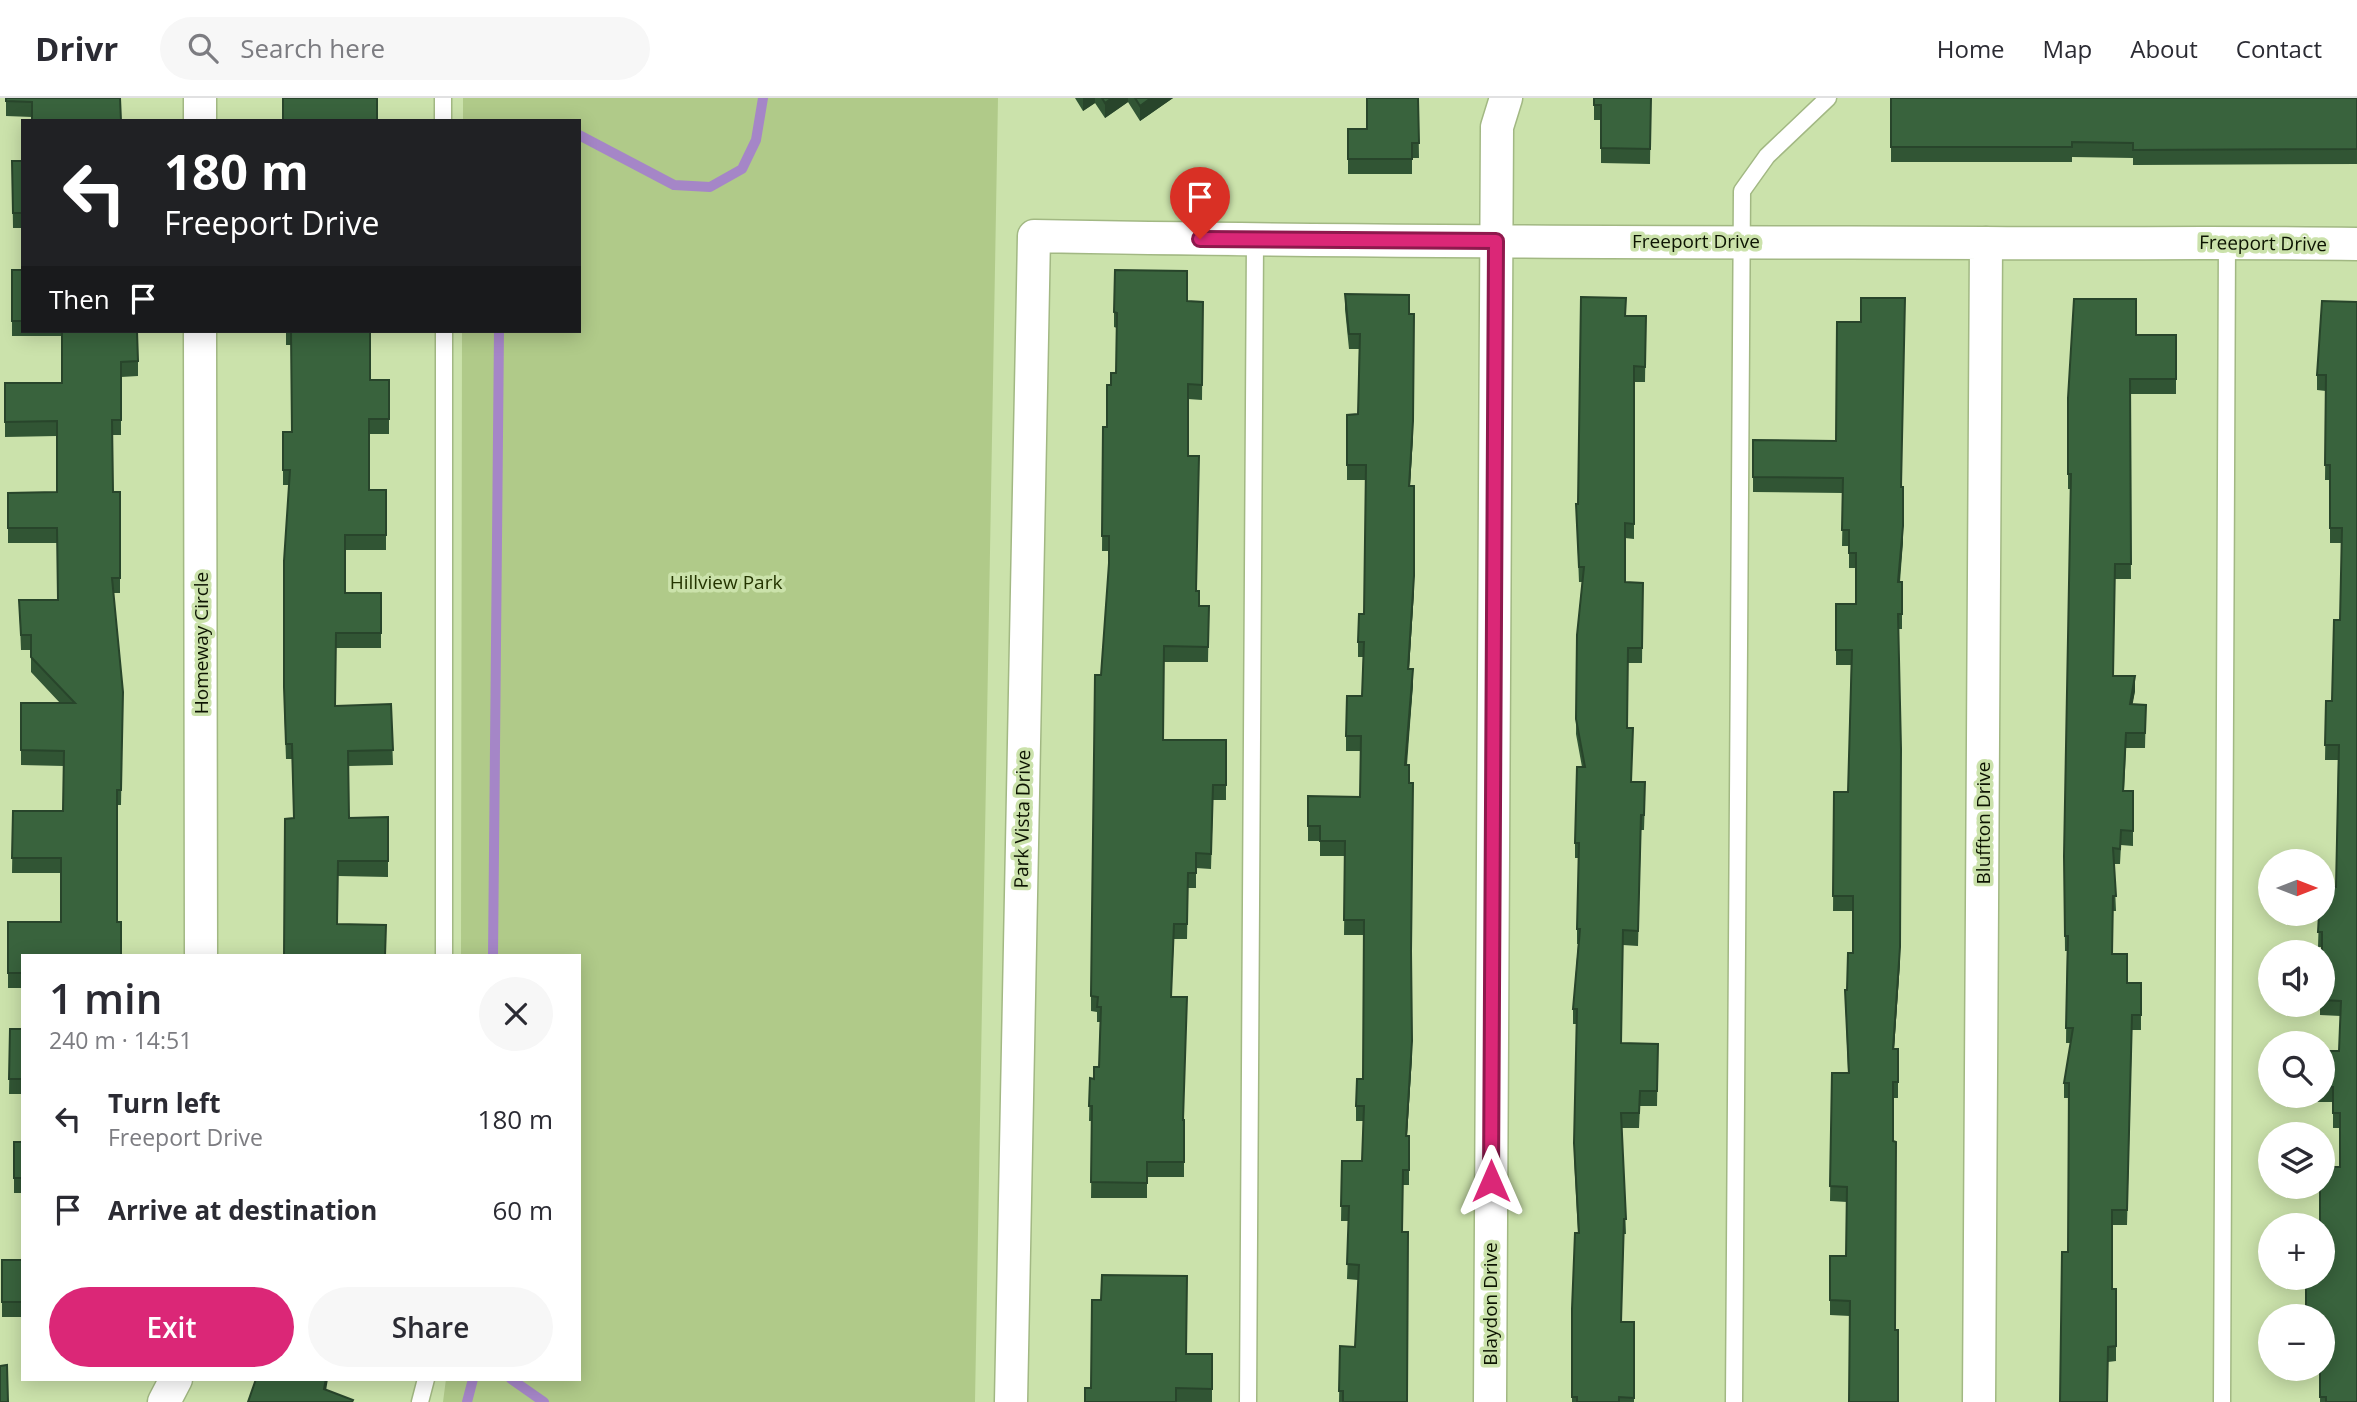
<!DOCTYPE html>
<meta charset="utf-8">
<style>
:root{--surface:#fff;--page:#f7f7f7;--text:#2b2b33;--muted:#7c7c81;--line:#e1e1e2;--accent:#db2777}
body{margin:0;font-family:"Open Sans",sans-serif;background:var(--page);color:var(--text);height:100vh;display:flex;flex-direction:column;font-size:26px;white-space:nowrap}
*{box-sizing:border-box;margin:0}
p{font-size:23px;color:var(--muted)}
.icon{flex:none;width:38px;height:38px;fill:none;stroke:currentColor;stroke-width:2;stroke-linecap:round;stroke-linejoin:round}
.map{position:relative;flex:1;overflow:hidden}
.details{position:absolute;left:21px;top:856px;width:560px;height:427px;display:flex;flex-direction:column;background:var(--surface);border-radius:0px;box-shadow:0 4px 18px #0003}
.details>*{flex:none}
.top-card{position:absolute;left:21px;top:21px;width:560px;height:214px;border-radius:0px;box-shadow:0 4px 18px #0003;background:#202124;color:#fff;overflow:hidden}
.needle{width:46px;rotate:90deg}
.buttons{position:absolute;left:2258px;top:751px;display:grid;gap:14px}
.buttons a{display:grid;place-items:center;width:77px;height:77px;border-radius:50%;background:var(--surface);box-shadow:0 4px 18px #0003;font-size:35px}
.pin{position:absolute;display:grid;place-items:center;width:60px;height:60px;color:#fff;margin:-72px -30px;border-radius:50% 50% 50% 0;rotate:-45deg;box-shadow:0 0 7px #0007}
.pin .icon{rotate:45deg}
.me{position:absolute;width:77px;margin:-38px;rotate:0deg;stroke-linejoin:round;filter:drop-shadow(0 0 5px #0008)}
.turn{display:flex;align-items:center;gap:24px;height:147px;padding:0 28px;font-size:32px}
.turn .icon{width:91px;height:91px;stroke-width:2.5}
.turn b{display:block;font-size:49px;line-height:60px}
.then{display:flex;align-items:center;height:66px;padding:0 28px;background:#0003;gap:14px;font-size:26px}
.round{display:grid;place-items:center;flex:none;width:74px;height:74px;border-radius:37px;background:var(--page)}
.summary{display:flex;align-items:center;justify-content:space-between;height:119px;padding:0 28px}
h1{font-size:42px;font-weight:600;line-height:52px}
.primary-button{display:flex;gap:14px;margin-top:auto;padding:14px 28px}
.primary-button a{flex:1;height:80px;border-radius:42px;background:var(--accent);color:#fff;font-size:28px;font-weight:600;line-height:80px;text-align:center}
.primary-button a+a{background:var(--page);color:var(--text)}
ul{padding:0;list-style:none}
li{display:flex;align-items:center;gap:21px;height:91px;padding:0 28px}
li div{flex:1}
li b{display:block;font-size:26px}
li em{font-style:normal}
header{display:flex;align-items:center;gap:42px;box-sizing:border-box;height:98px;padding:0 35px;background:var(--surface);border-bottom:2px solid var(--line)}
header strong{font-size:33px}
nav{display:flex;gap:38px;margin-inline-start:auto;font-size:24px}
.search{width:490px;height:63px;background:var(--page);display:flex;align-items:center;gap:18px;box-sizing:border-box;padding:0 24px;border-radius:38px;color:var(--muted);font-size:26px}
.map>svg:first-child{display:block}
</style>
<header>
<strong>Drivr</strong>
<div class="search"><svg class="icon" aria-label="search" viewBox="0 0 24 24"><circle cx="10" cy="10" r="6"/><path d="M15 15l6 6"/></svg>Search here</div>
<nav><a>Home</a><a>Map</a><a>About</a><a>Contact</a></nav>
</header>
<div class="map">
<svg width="2357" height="1304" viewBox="0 0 2357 1304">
<rect width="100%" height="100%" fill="#cbe2ab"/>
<!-- green -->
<path fill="#b0ca89" d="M 463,0 L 998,0 L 975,1304 L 443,1304 L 446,1281 L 579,1281 L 579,858 L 461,857 L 462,233 L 579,233 L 579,23 L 463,23 Z"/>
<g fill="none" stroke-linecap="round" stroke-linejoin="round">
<!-- stream -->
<path stroke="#a586c7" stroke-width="10" d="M 579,37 L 674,87 L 710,89 L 742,71 L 756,42 L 763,0
M 493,858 L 499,233
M 511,1281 L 544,1304
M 467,1304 L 473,1281"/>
<defs>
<path id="service" d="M 443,0 L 443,23
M 444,858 L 444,233
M 420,1304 L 426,1281
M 1248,1304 L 1255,142
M 1734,1304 L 1742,93 L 1767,58 L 1828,0
M 2222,1304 L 2227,144"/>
<path id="minor" d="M 200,0 L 200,23
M 200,233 L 201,858
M 164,1304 L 176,1281
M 1011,1304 L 1034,138 C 1351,144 1668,144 1985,145 C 2109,146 2233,144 2357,146
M 1490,1304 L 1497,29 L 1506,0
M 1979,1304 L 1986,145"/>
</defs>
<!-- service casing -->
<use href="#service" stroke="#a2b883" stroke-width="19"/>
<!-- minor casing -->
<use href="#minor" stroke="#a2b883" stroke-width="35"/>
<!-- service -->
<use href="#service" stroke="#fff" stroke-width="16"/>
<!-- minor -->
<use href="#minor" stroke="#fff" stroke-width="32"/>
</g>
<!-- wall -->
<path fill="#315534" d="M 6,0 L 120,0 L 32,19 L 6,18 Z
M 1075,0 L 1173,0 L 1140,23 L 1128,4 L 1105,20 L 1095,5 L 1083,13 Z
M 1418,0 L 1419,60 L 1412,60 L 1412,76 L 1348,76 L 1348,31 L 1367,31 Z
M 1594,0 L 1651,0 L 1650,66 L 1601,65 L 1601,22 L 1594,22 Z
M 1891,0 L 2357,0 L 2357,66 L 2133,67 L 2133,60 L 2072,59 L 2072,64 L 1891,64 Z
M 12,63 L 23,63 L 23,130 L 13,130 Z
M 12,172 L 23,172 L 23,233 L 137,233 L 138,263 L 138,278 L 121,279 L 121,337 L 112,337 L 113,394 L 120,394 L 120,495 L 113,495 L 123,594 L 121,707 L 117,707 L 117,824 L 23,858 L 23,890 L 8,890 L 8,824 L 61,824 L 61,775 L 12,775 L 13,713 L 63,713 L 64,668 L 21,667 L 21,605 L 60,605 L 31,574 L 31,552 L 21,552 L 19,502 L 58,502 L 57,445 L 8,445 L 8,395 L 57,394 L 57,338 L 5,339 L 5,285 L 62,285 L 62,238 L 12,238 Z
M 1345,196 L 1409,216 L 1413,338 L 1410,388 L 1414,403 L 1414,493 L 1409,571 L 1413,586 L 1407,667 L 1412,958 L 1407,1038 L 1409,1038 L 1409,1087 L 1403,1087 L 1402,1134 L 1407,1304 L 1339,1304 L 1340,1248 L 1355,1249 L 1358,1182 L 1347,1181 L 1349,1123 L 1341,1123 L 1342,1063 L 1362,1063 L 1363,1023 L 1356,1023 L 1356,1008 L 1363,981 L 1364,837 L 1344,837 L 1345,758 L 1320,758 L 1320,743 L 1308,743 L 1308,698 L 1360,699 L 1361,653 L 1346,653 L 1346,638 L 1362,598 L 1363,559 L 1358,559 L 1358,544 L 1364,516 L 1366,382 L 1347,382 L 1347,317 L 1358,316 L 1359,251 L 1349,251 L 1345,211 Z
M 1187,203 L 1203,204 L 1202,302 L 1188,301 L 1188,358 L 1197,493 L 1199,508 L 1209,508 L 1208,564 L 1164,564 L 1164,642 L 1226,642 L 1226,702 L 1213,702 L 1211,771 L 1196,770 L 1196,790 L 1188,790 L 1187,841 L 1174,841 L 1171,899 L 1183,1022 L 1184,1022 L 1184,1079 L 1147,1079 L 1147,1100 L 1091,1100 L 1092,1023 L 1089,1023 L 1090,980 L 1094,981 L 1099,969 L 1100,924 L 1097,924 L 1097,914 L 1091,913 L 1091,898 L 1101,577 L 1109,465 L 1109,453 L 1102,453 L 1103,329 L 1107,329 L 1111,287 L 1116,275 L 1117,230 L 1114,229 L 1114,214 Z
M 2357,204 L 2357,1304 L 2320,1304 L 2322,1218 L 2306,1218 L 2306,1180 L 2322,1180 L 2340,1069 L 2340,1030 L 2333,1030 L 2333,1004 L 2314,1004 L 2314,998 L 2322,998 L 2322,953 L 2339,953 L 2341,918 L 2320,917 L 2320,906 L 2322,906 L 2322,849 L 2318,849 L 2319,816 L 2336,789 L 2338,662 L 2325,662 L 2326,603 L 2332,603 L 2340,522 L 2342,445 L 2330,445 L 2330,382 L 2325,382 L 2326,293 L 2317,292 L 2317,277 Z
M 1626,218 L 1646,218 L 1645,284 L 1634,284 L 1634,441 L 1625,440 L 1625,484 L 1643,485 L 1642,565 L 1628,565 L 1627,630 L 1632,684 L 1645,699 L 1644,732 L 1641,732 L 1638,848 L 1623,847 L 1621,945 L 1658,946 L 1657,1008 L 1640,1008 L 1639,1030 L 1622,1030 L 1626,1136 L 1624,1136 L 1621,1224 L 1634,1224 L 1634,1304 L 1572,1304 L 1572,1211 L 1578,1135 L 1574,1060 L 1577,926 L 1573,926 L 1573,911 L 1578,846 L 1577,846 L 1577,831 L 1579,760 L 1575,760 L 1575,745 L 1582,669 L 1576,636 L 1577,537 L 1582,484 L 1579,484 L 1576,406 L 1578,406 Z
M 1861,224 L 1902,389 L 1903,443 L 1900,484 L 1902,484 L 1902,531 L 1898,531 L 1900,864 L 1894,951 L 1898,951 L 1898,1000 L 1893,1000 L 1895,1232 L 1898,1304 L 1850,1218 L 1830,1217 L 1830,1158 L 1846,1158 L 1847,1104 L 1830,1103 L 1832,975 L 1848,975 L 1845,892 L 1847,892 L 1853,855 L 1853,813 L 1833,813 L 1834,694 L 1848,694 L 1851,567 L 1836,567 L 1836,506 L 1856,506 L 1856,470 L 1849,470 L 1849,448 L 1842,448 L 1843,395 L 1753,394 L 1753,342 L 1836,343 Z
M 286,233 L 370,233 L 370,282 L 389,282 L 389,336 L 369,336 L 369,392 L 386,392 L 386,452 L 345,452 L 345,495 L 381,495 L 381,550 L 336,550 L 335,608 L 391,606 L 393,667 L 348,668 L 349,720 L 388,719 L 388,779 L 338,778 L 284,858 L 294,720 L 292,661 L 286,661 L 284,604 L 284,463 L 289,387 L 283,387 L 283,334 L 292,334 L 291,247 L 286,247 Z
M 2136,237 L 2176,237 L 2176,296 L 2130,296 L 2131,481 L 2115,481 L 2113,578 L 2135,593 L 2132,606 L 2146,607 L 2145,650 L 2126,650 L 2124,693 L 2133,693 L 2133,748 L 2121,747 L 2120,766 L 2114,766 L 2116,813 L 2113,813 L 2112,856 L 2127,885 L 2141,885 L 2141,932 L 2132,932 L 2127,1127 L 2112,1127 L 2112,1191 L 2116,1191 L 2116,1263 L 2108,1264 L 2068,1154 L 2069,1000 L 2064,1000 L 2064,985 L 2071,945 L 2066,945 L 2067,853 L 2065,853 L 2064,758 L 2071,391 L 2068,391 L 2068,300 Z
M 10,931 L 23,931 L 23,996 L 9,996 Z
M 14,1044 L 23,1044 L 23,1095 L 14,1095 Z
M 2,1162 L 23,1162 L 23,1219 L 2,1219 Z
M 1186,1256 L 1212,1256 L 1212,1304 L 1085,1304 L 1091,1290 Z"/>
<!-- shaded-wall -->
<path fill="#28452b" d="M 1083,0 L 1095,0 L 1095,5 L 1083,13 Z
M 1112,0 L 1128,0 L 1128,4 L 1105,20 L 1105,5 Z
M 1151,0 L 1173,0 L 1140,23 L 1140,8 Z
M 1414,216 L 1413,338 L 1409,403 Z
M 1414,388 L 1414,493 L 1408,586 L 1408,571 Z
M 1903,389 L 1903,443 L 1898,499 L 1898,484 Z
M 1413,571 L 1413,586 L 1405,682 L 1405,667 Z
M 2135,578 L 2135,593 L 2130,621 L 2130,606 Z
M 1901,651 L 1900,864 L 1893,966 Z
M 1412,943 L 1412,958 L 1406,1053 L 1406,1038 Z
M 326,1281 L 328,1281 L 324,1304 L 324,1291 Z"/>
<!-- building -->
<path fill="#39633d" stroke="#28452b" stroke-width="2" d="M 6,0 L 120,0 L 121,23 L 32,23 L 32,4 L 6,3 Z
M 283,0 L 377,0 L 377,23 L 283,23 Z
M 1102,0 L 1112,0 L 1105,5 Z
M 1135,0 L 1151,0 L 1140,8 Z
M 1367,0 L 1418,0 L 1419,45 L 1412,45 L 1412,61 L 1348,61 L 1348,31 L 1367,31 Z
M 1594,0 L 1651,0 L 1650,51 L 1601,50 L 1601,7 L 1594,7 Z
M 1891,0 L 2357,0 L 2357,51 L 2133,52 L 2133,45 L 2072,44 L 2072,49 L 1891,49 Z
M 12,63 L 23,63 L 23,115 L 13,115 Z
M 12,172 L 23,172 L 23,223 L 12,223 Z
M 1115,172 L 1187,173 L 1187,203 L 1203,204 L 1202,287 L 1188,286 L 1188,358 L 1199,358 L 1196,493 L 1199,493 L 1199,508 L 1209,508 L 1208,549 L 1164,548 L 1163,642 L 1226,642 L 1226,687 L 1213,687 L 1211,756 L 1196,755 L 1196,775 L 1188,775 L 1187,826 L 1174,826 L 1171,899 L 1187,899 L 1183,1022 L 1184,1022 L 1184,1064 L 1147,1064 L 1147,1085 L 1091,1084 L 1092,1008 L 1089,1008 L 1090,980 L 1094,981 L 1094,969 L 1099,969 L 1101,909 L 1097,909 L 1098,899 L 1091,898 L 1095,577 L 1101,577 L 1109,465 L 1109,438 L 1102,438 L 1103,329 L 1107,329 L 1107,287 L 1111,287 L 1111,275 L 1116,275 L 1117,215 L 1114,214 Z
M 1345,196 L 1409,197 L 1409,216 L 1414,216 L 1413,323 L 1409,388 L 1414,388 L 1414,478 L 1408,571 L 1413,571 L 1405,667 L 1409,667 L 1409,685 L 1413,685 L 1411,853 L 1412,943 L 1406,1038 L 1409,1038 L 1409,1072 L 1403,1072 L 1402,1134 L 1408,1134 L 1407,1304 L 1343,1304 L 1343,1293 L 1339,1293 L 1340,1248 L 1355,1249 L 1359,1167 L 1347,1166 L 1349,1108 L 1341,1108 L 1342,1063 L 1362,1063 L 1364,1008 L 1356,1008 L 1357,981 L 1363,981 L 1364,822 L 1344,822 L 1345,743 L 1320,743 L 1320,728 L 1308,728 L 1308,698 L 1360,699 L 1361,638 L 1346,638 L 1347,598 L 1362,598 L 1364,544 L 1358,544 L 1359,516 L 1364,516 L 1366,367 L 1347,367 L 1347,317 L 1358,316 L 1360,236 L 1349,236 Z
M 1581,199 L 1626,200 L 1625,218 L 1646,218 L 1645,269 L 1634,268 L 1634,426 L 1625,425 L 1625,484 L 1643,485 L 1642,550 L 1628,550 L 1627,630 L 1633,630 L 1631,684 L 1645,684 L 1644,717 L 1641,717 L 1638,833 L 1623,832 L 1621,945 L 1658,946 L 1657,993 L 1640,993 L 1639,1015 L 1621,1015 L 1626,1121 L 1624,1121 L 1621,1224 L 1634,1224 L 1634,1300 L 1619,1299 L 1619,1304 L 1577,1304 L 1577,1299 L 1572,1299 L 1572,1211 L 1575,1135 L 1579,1135 L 1574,1045 L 1577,911 L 1573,911 L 1580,831 L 1577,831 L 1579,745 L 1575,745 L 1577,669 L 1585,669 L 1576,621 L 1577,537 L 1584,469 L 1579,469 L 1576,406 L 1578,406 Z
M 1861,200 L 1905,200 L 1901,389 L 1903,389 L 1903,428 L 1898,484 L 1902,484 L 1902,516 L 1898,516 L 1901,651 L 1900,849 L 1893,951 L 1898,951 L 1898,984 L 1893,984 L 1893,1043 L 1896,1044 L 1895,1232 L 1898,1232 L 1898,1304 L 1849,1304 L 1850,1203 L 1830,1202 L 1830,1158 L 1846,1158 L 1847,1089 L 1830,1088 L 1832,975 L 1849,975 L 1845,892 L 1847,892 L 1848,855 L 1853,855 L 1853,798 L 1833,798 L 1834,694 L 1848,694 L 1852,552 L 1836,552 L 1836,506 L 1856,506 L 1856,455 L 1849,455 L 1849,432 L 1842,432 L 1843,380 L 1753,379 L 1753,342 L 1836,343 L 1837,224 L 1861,224 Z
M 2074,201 L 2136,201 L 2136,237 L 2176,237 L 2176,281 L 2130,281 L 2131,466 L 2115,466 L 2113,578 L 2135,578 L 2130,606 L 2146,607 L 2145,635 L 2126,635 L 2123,693 L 2133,693 L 2133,733 L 2121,732 L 2120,751 L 2113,750 L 2116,798 L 2113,798 L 2112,856 L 2127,856 L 2127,885 L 2141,885 L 2141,917 L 2132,917 L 2127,1112 L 2112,1112 L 2112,1191 L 2116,1191 L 2116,1248 L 2108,1249 L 2107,1304 L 2060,1304 L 2062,1154 L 2068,1154 L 2069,985 L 2064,985 L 2073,930 L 2066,930 L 2068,838 L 2065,838 L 2064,758 L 2071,376 L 2068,376 L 2068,300 Z
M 2322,203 L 2357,204 L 2357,1304 L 2326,1304 L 2326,1299 L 2320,1299 L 2320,1270 L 2322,1270 L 2322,1218 L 2321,1218 L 2321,1216 L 2306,1215 L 2306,1180 L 2322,1180 L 2322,1127 L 2320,1127 L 2320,1088 L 2322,1088 L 2322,1069 L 2340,1069 L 2340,1015 L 2333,1015 L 2333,989 L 2322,989 L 2322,953 L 2339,953 L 2341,903 L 2322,902 L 2322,834 L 2318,834 L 2319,816 L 2322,816 L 2322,789 L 2336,789 L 2339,647 L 2325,647 L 2326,603 L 2332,603 L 2334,522 L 2340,522 L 2342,430 L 2330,430 L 2330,367 L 2325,367 L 2326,277 L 2317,277 Z
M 62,233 L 137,233 L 138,263 L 121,264 L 121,322 L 112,322 L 113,394 L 120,394 L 120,480 L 112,480 L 123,594 L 121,692 L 117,692 L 117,824 L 121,824 L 121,858 L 23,858 L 23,875 L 8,875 L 8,824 L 61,824 L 61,760 L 12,760 L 13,713 L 63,713 L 64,653 L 21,652 L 21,605 L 75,605 L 31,559 L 31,537 L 21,537 L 19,502 L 58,502 L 57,430 L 8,430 L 8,395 L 57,394 L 57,323 L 5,324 L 5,285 L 62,285 Z
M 291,233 L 370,233 L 370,282 L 389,282 L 389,321 L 369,321 L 369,392 L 386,392 L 386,437 L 345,437 L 345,495 L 381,495 L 381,535 L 336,535 L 335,608 L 391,606 L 393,652 L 348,653 L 349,720 L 388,719 L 388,763 L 338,763 L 337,826 L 386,827 L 385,858 L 284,858 L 285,721 L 294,720 L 292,646 L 286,646 L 284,589 L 284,463 L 290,372 L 283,372 L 283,334 L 292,334 Z
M 10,931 L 23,931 L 23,981 L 9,981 Z
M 14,1044 L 23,1044 L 23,1080 L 14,1080 Z
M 2,1162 L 23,1162 L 23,1204 L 2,1204 Z
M 1102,1177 L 1187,1178 L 1186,1256 L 1212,1256 L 1212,1291 L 1176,1290 L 1176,1304 L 1085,1304 L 1085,1290 L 1091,1290 L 1092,1202 L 1101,1202 Z
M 7,1267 L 8,1304 L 0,1304 L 0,1268 Z
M 256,1281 L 326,1281 L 324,1291 L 353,1302 L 352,1304 L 248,1304 Z"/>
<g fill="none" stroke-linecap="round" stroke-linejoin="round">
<defs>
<path id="route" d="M 1200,141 L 1496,143 L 1491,1083"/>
</defs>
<!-- route casing -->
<use href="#route" stroke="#8e194d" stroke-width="18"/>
<!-- route -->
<use href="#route" stroke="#db2777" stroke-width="12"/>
</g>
<g text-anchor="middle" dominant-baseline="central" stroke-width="7" stroke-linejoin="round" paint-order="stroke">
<!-- street labels -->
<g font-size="19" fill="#0d1402" stroke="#cbe2ab">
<text x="1696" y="143">Freeport Drive</text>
<text transform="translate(2263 145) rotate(1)">Freeport Drive</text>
<text transform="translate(201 545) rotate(-90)">Homeway Circle</text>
<text transform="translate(1022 721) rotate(-89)">Park Vista Drive</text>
<text transform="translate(1983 725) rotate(-90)">Bluffton Drive</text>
<text transform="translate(1490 1206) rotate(-90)">Blaydon Drive</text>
</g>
<!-- park labels -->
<g font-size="19" fill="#243400" stroke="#cbe2ab">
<text x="726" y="484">Hillview Park</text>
</g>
</g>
</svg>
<div class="buttons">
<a><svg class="needle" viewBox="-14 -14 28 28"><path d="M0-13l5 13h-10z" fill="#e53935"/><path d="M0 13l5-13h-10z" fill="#7c7c81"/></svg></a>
<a><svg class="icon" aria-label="sound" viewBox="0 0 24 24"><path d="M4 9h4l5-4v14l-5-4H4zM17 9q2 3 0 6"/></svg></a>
<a><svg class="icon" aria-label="search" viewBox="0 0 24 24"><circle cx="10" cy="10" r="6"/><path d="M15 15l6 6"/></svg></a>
<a><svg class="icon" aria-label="layers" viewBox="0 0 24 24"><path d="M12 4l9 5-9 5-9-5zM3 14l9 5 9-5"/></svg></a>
<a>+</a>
<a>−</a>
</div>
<div class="pin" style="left:1200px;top:141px;background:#d93025"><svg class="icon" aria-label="arrive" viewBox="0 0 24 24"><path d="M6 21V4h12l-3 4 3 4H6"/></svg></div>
<svg class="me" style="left:1491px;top:1083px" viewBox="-20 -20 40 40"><path d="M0-17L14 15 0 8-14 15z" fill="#db2777" stroke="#fff" stroke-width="4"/></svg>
<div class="top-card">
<div class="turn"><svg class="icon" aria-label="left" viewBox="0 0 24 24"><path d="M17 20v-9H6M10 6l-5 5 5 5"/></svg><div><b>180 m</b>Freeport Drive</div></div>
<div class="then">Then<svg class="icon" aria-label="arrive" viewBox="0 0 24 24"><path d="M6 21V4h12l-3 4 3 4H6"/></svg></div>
</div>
<section class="details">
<div class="summary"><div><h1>1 min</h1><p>240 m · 14:51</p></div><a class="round"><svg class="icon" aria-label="close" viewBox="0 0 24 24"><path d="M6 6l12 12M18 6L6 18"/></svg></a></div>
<ul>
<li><svg class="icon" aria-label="left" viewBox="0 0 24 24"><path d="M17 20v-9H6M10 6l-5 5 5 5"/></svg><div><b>Turn left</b><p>Freeport Drive</p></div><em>180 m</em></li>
<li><svg class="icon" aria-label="arrive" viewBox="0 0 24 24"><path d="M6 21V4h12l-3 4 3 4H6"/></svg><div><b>Arrive at destination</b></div><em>60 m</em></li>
</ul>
<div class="primary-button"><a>Exit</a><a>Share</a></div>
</section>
</div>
